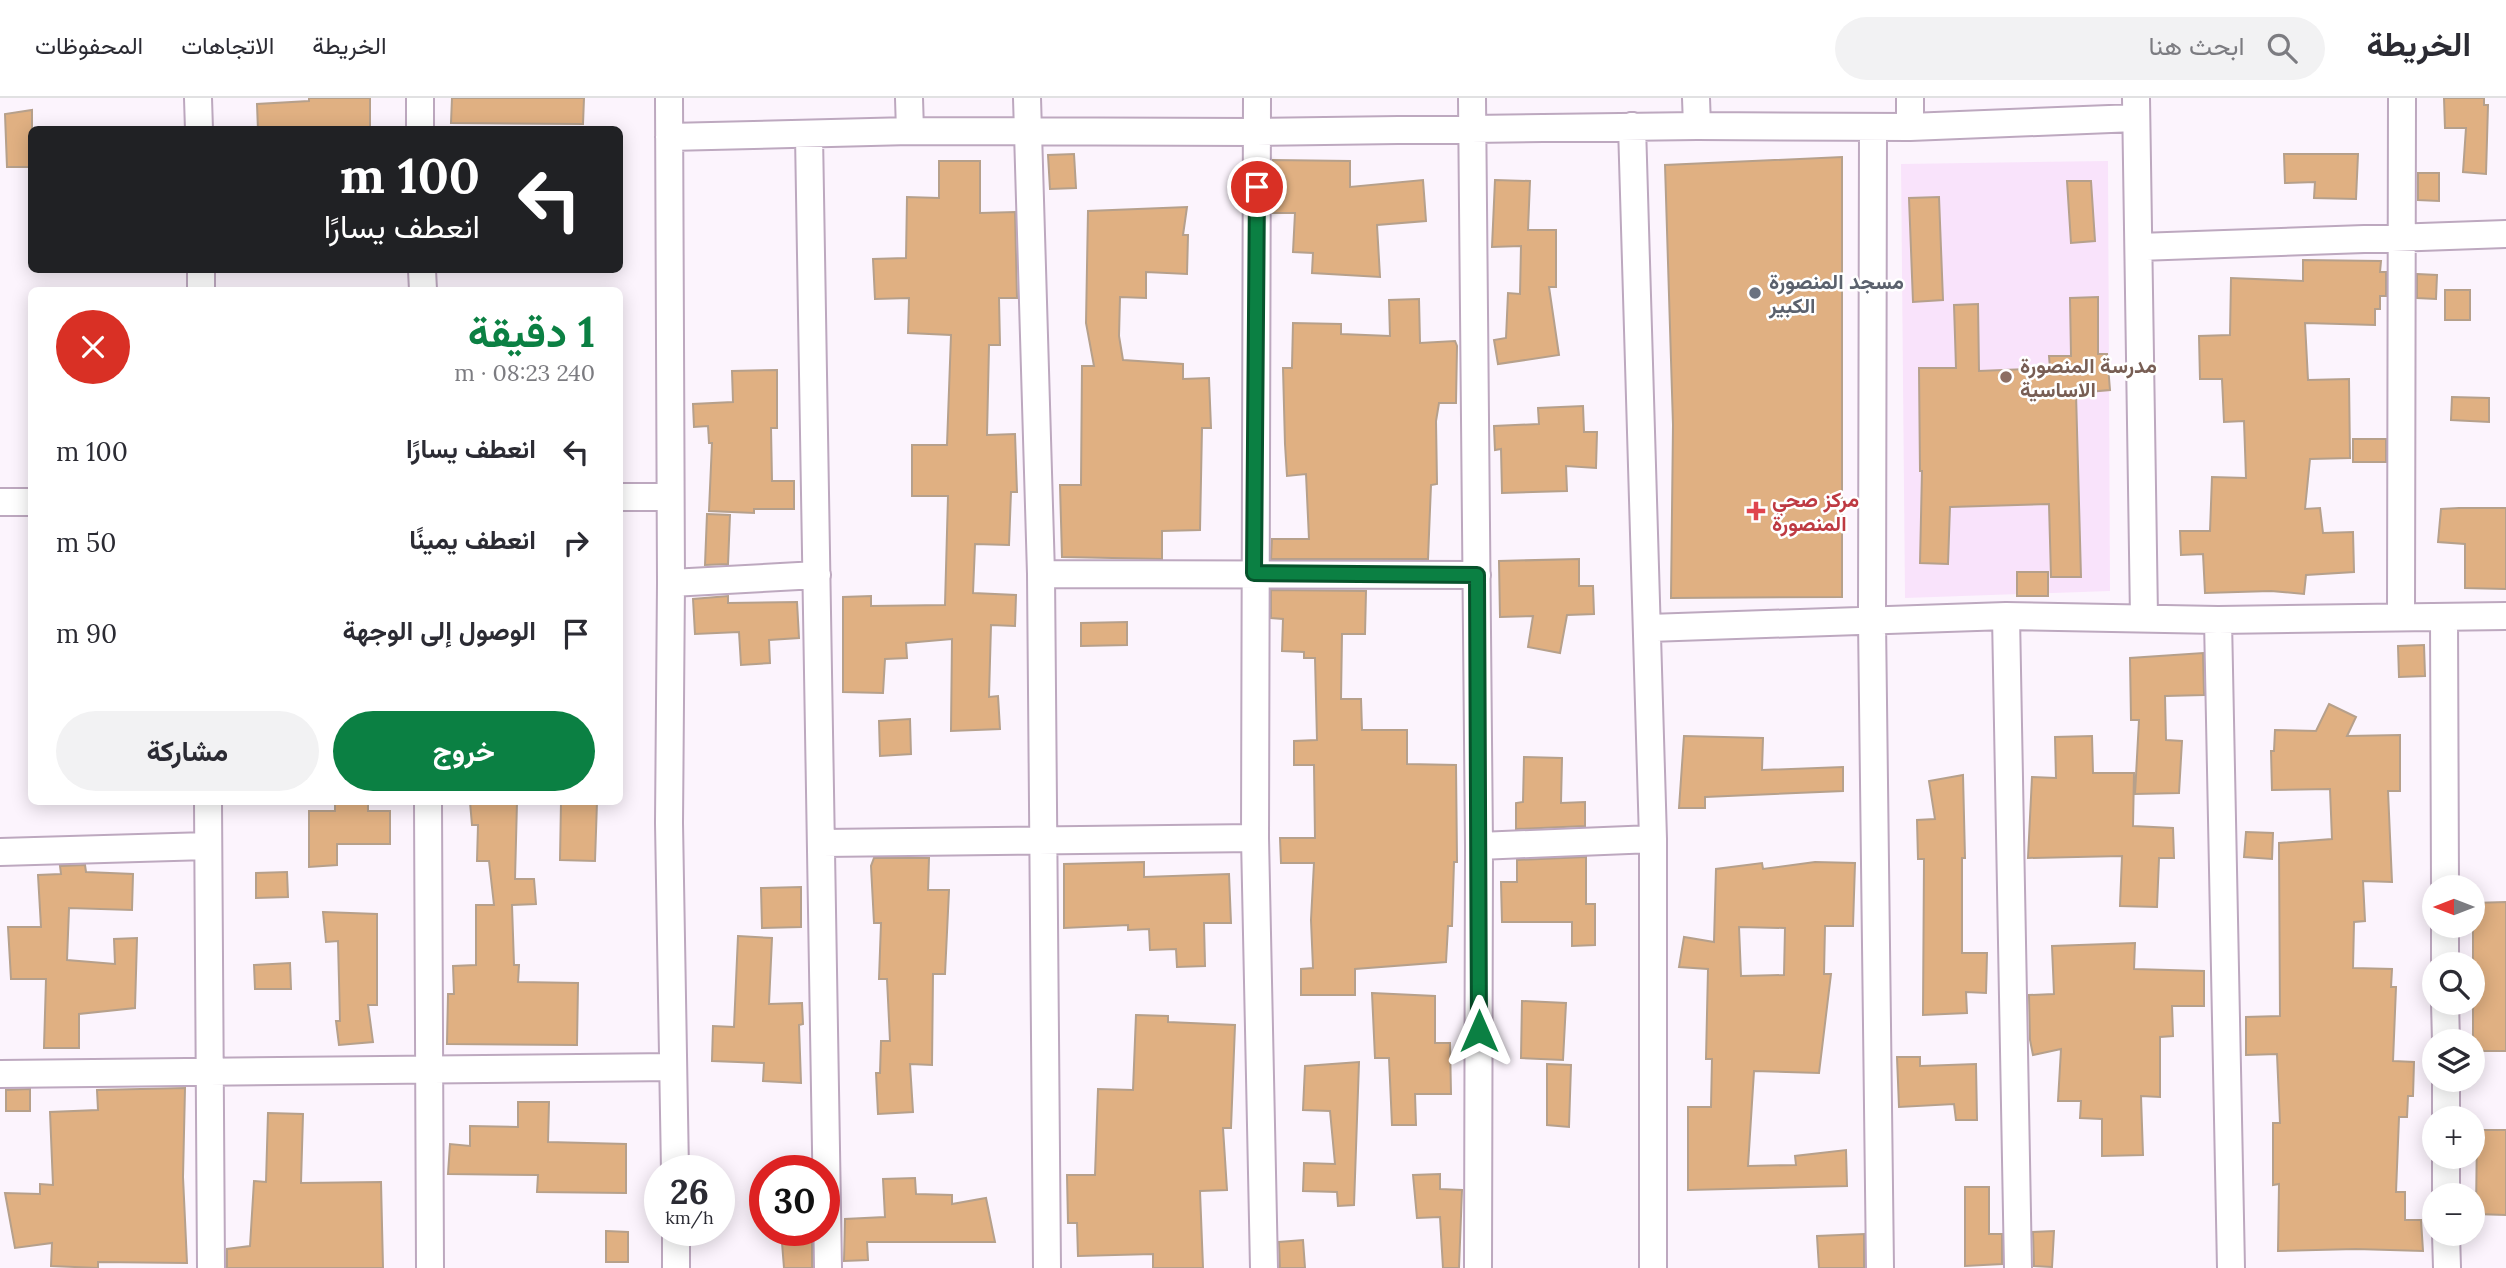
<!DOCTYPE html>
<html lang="ar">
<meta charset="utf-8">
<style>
:root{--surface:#fff;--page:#f2f2f3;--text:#2b2b33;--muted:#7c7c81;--line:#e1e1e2;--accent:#0b8043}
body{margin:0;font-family:Lora,Vazirmatn,serif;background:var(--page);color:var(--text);direction:rtl;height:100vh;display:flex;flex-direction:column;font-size:26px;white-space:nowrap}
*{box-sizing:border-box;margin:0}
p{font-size:23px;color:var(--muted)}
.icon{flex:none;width:38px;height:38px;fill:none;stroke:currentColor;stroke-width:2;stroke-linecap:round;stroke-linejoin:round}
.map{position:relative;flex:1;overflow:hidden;direction:ltr}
.side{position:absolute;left:28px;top:189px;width:595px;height:518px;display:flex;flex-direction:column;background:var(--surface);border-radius:10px;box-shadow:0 4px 18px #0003;direction:rtl}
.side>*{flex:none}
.guide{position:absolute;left:28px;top:28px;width:595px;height:147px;border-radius:10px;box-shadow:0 4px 18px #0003;direction:rtl;background:#202124;color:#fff;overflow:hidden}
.needle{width:46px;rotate:270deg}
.controls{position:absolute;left:2422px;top:777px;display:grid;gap:14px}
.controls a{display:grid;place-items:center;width:63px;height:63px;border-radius:50%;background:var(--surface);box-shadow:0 4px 18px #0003;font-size:35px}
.speed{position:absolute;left:644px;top:1057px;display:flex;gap:14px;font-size:35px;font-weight:700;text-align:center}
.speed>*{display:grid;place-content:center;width:91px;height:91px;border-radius:50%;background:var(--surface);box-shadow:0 4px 18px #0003;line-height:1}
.speed small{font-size:18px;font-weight:400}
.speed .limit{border:10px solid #d22;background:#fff;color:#111}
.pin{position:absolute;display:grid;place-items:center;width:60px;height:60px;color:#fff;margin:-30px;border:4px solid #fff;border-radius:50%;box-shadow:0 2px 7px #0007}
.me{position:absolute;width:77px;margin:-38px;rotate:0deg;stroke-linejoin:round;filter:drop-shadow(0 0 5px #0008)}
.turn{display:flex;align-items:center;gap:24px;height:147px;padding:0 28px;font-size:32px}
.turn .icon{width:91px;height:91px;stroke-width:2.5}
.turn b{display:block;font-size:49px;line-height:60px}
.round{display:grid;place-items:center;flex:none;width:74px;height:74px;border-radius:37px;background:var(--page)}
.summary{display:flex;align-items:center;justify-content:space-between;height:119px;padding:0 28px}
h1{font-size:42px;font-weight:700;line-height:52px;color:var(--accent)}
.primary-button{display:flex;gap:14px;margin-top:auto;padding:14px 28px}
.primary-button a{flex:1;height:80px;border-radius:42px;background:var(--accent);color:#fff;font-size:28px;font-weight:700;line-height:80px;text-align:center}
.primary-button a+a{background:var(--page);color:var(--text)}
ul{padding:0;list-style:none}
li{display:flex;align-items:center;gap:21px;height:91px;padding:0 28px}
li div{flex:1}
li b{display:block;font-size:26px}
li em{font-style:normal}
header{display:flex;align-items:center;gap:42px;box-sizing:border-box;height:98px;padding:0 35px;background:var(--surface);border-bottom:2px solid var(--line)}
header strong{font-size:33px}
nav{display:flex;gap:38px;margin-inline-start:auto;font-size:24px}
.search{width:490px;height:63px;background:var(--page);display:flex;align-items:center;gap:18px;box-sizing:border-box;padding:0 24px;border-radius:38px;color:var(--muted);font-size:26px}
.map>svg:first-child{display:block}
</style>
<header>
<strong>الخريطة</strong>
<div class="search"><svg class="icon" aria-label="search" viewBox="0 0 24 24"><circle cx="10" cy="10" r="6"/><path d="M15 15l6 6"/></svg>ابحث هنا</div>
<nav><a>الخريطة</a><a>الاتجاهات</a><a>المحفوظات</a></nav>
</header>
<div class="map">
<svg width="2506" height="1170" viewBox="0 0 2506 1170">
<rect width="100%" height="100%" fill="#fcf4fd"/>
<!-- built -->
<path fill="#f9e3fb" d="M 2108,63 L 2110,493 L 1905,500 L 1901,66 Z"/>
<!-- building -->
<path fill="#e0b082" stroke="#b6a08b" stroke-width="2" fill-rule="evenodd" d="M 309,0 L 370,0 L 370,32 L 258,32 L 257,6 L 309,3 Z
M 452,0 L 584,0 L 583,26 L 451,25 Z
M 2444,0 L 2484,0 L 2484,7 L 2488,7 L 2486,76 L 2463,74 L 2466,30 L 2445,30 Z
M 32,12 L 32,69 L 7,69 L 5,16 Z
M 1074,56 L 1076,90 L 1050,91 L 1048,57 Z
M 2284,56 L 2358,56 L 2356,101 L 2314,100 L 2315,84 L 2285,85 Z
M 1842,59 L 1842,499 L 1671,500 L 1673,327 L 1665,67 Z
M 1273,62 L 1350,63 L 1350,89 L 1423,82 L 1426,123 L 1377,127 L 1380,179 L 1312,175 L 1313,155 L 1293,154 L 1295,115 L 1272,115 Z
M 939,63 L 980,63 L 980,115 L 1015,114 L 1017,200 L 999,200 L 1000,247 L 989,247 L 987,337 L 1015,336 L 1017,394 L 1011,394 L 1009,447 L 975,446 L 973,495 L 1016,497 L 1015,528 L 991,527 L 989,599 L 998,598 L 1000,631 L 951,633 L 952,541 L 906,545 L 907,560 L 885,561 L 883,595 L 843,594 L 843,499 L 871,498 L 871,508 L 945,507 L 948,398 L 912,398 L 912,347 L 947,347 L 951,237 L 908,235 L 909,200 L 875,201 L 873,161 L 906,160 L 907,99 L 939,100 Z
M 2418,75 L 2439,75 L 2439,103 L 2418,102 Z
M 1495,82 L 1530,83 L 1528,132 L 1556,132 L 1556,189 L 1549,189 L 1559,257 L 1498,266 L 1494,242 L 1506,240 L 1508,195 L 1520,196 L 1521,148 L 1492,149 Z
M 2067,83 L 2091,83 L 2095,143 L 2071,145 Z
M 1939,99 L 1943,202 L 1913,204 L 1909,100 Z
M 1187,109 L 1183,137 L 1188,137 L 1187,176 L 1146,174 L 1146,200 L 1120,199 L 1119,238 L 1123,262 L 1183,266 L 1183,281 L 1209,280 L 1211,330 L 1202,330 L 1200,432 L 1162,433 L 1162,461 L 1062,459 L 1060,387 L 1081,387 L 1082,268 L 1094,268 L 1086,225 L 1088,113 Z
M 2303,162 L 2381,163 L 2380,174 L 2386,174 L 2386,198 L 2380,198 L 2380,211 L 2375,211 L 2375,227 L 2305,225 L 2308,282 L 2349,281 L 2350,360 L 2310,361 L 2305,411 L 2320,410 L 2323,435 L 2353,434 L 2354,474 L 2306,477 L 2304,496 L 2271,493 L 2205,495 L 2203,456 L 2181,457 L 2180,433 L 2210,433 L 2212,379 L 2246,380 L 2244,323 L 2224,324 L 2222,281 L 2200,281 L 2199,238 L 2230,237 L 2231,180 L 2303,183 Z
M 2417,176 L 2437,177 L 2436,201 L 2417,200 Z
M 2445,192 L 2470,192 L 2470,222 L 2445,222 Z
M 2098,199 L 2098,256 L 2107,256 L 2110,292 L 2076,295 L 2081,479 L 2051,479 L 2049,406 L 1950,409 L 1948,466 L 1920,465 L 1922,373 L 1920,373 L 1919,270 L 1956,270 L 1954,207 L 1978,206 L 1979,273 L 2050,270 L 2049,258 L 2071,258 L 2070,200 Z
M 1419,201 L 1420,245 L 1455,243 L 1457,248 L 1456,305 L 1439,305 L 1436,323 L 1437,386 L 1431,387 L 1428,461 L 1271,461 L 1272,441 L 1309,441 L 1306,376 L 1287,378 L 1285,346 L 1283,270 L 1292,270 L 1293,225 L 1341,226 L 1341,236 L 1390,238 L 1389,202 Z
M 777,272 L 777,330 L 771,330 L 772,383 L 794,383 L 794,411 L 754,411 L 754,415 L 709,413 L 712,345 L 709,345 L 708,328 L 694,329 L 693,306 L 733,304 L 732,273 Z
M 2452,299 L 2489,300 L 2489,324 L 2451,322 Z
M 1583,308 L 1584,334 L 1597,334 L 1596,370 L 1566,368 L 1567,393 L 1502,395 L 1501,351 L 1495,352 L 1494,328 L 1539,326 L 1538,310 Z
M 2353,341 L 2386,341 L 2386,364 L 2353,364 Z
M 2459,410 L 2506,410 L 2506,491 L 2465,490 L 2465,446 L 2438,444 L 2441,411 Z
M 707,416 L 730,417 L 728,466 L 705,467 Z
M 1579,461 L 1579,488 L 1593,488 L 1594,516 L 1567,517 L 1560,555 L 1528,549 L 1533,518 L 1500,519 L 1499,463 Z
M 2017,474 L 2048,474 L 2048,498 L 2017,498 Z
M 1271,492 L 1366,493 L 1365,536 L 1342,536 L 1341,601 L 1361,601 L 1362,632 L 1407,632 L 1407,666 L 1456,667 L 1457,764 L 1454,764 L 1452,828 L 1448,828 L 1446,864 L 1355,871 L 1355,897 L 1301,897 L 1301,871 L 1313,870 L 1311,822 L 1314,765 L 1281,765 L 1280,740 L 1315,740 L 1314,667 L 1294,667 L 1294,643 L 1317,642 L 1315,560 L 1304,560 L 1304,554 L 1282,553 L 1283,521 L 1271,520 Z
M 728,498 L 728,505 L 797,504 L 799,540 L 769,542 L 770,565 L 741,567 L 739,534 L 695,536 L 693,501 Z
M 1127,524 L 1127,547 L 1081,548 L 1081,525 Z
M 2424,547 L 2425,578 L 2399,579 L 2398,548 Z
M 2203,555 L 2204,597 L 2165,598 L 2166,642 L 2182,643 L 2179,695 L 2135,696 L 2139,622 L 2131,622 L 2130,560 Z
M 2329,606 L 2356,619 L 2347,638 L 2400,637 L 2400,693 L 2388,693 L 2392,784 L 2363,783 L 2365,823 L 2354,824 L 2353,870 L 2392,871 L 2391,889 L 2396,889 L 2393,963 L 2414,964 L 2413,998 L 2408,998 L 2407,1019 L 2399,1019 L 2396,1094 L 2405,1094 L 2405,1122 L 2421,1122 L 2423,1153 L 2356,1151 L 2278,1153 L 2279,1086 L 2273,1087 L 2273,1025 L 2280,1025 L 2277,956 L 2246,957 L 2246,919 L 2280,918 L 2279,745 L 2332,741 L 2330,691 L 2272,692 L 2271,653 L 2274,653 L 2275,632 L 2316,633 Z
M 910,621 L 911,656 L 880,658 L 879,623 Z
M 1684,638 L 1763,640 L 1762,672 L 1843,669 L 1843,693 L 1705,699 L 1705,710 L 1679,710 Z
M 2092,638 L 2093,675 L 2134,675 L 2133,728 L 2173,730 L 2174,760 L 2159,760 L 2157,809 L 2120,808 L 2122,758 L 2028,760 L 2032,679 L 2056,680 L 2055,639 Z
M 1524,659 L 1562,660 L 1561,705 L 1585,704 L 1585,728 L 1516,731 L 1516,705 L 1523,704 Z
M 1963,677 L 1965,760 L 1962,760 L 1962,855 L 1987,855 L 1986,895 L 1966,894 L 1967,915 L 1923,917 L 1924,761 L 1918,761 L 1917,722 L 1935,721 L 1929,683 Z
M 335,704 L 368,704 L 368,713 L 390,713 L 390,746 L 337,746 L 337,767 L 309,769 L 309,713 L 335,713 Z
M 470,704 L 517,704 L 515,781 L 534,781 L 536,806 L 512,807 L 514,867 L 519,867 L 518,884 L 578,885 L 577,947 L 447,946 L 448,896 L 454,896 L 453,868 L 476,867 L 476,807 L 494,807 L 489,763 L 477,763 L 478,727 L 472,727 Z
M 561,704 L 597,704 L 595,763 L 560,762 Z
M 2246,734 L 2273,735 L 2272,761 L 2244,759 Z
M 1586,759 L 1586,806 L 1595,806 L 1595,847 L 1572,848 L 1572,824 L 1502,824 L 1501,784 L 1517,784 L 1517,762 Z
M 874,760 L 929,760 L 928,792 L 949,792 L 945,876 L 933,876 L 932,967 L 910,966 L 913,1014 L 878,1016 L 876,975 L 880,975 L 881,943 L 890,943 L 887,881 L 879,881 L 881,825 L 874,825 L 871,768 Z
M 1144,764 L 1144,779 L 1229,776 L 1231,825 L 1204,825 L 1205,868 L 1177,869 L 1176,851 L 1150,852 L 1149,831 L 1128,832 L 1128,827 L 1064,830 L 1064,766 Z
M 1815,764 L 1855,765 L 1853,828 L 1825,828 L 1824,876 L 1831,876 L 1819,975 L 1754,973 L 1748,1068 L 1796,1067 L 1795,1058 L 1846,1052 L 1847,1088 L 1688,1092 L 1688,1009 L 1711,1009 L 1712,961 L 1706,961 L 1708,871 L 1679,869 L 1684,839 L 1714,844 L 1716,771 L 1762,765 L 1763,771 ZM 1739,829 L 1785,830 L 1784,877 L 1741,878 Z
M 85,767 L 86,774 L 133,776 L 132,812 L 69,810 L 67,862 L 115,866 L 114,841 L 137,840 L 135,910 L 79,916 L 79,950 L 44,950 L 46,881 L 11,881 L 8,829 L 41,829 L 38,777 L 61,776 L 60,768 Z
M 287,774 L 288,799 L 256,800 L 256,775 Z
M 801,789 L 801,829 L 762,830 L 761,790 Z
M 2506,804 L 2506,953 L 2473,953 L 2473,805 Z
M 323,814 L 377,816 L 377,907 L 368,907 L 373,944 L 339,947 L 336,923 L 340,923 L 338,843 L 326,844 Z
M 738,838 L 772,840 L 769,906 L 802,905 L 803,926 L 799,927 L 801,985 L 763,983 L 764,965 L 712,963 L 713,928 L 734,929 Z
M 2135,845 L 2134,871 L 2204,873 L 2204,908 L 2172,908 L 2173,938 L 2160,939 L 2160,999 L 2141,998 L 2143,1057 L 2102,1058 L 2102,1021 L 2080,1020 L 2081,1003 L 2058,1003 L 2061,951 L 2033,957 L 2030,942 L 2029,897 L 2054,896 L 2052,848 Z
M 290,865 L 291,891 L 255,891 L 254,867 Z
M 1372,895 L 1435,898 L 1435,945 L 1450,945 L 1451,996 L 1415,996 L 1416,1027 L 1392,1027 L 1389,960 L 1375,960 Z
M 1522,903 L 1566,905 L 1563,962 L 1521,960 Z
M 1136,917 L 1168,918 L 1168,924 L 1235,927 L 1231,1030 L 1223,1030 L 1227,1092 L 1200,1093 L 1203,1170 L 1153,1170 L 1153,1156 L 1078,1158 L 1077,1125 L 1068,1125 L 1067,1077 L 1095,1077 L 1098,991 L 1133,992 Z
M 1897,959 L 1920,959 L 1920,968 L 1976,966 L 1977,1022 L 1956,1022 L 1954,1006 L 1899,1009 Z
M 1359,964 L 1354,1107 L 1338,1108 L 1337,1094 L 1303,1093 L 1304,1065 L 1335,1066 L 1330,1013 L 1303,1012 L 1305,968 Z
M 1547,966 L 1571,967 L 1569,1029 L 1547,1027 Z
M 185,990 L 183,1079 L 187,1165 L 98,1164 L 98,1170 L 51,1168 L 52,1145 L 15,1150 L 5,1095 L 40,1096 L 40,1086 L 53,1087 L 50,1014 L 98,1012 L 97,992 Z
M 30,991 L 30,1013 L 6,1013 L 6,992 Z
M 518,1004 L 549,1004 L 548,1044 L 626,1046 L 626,1095 L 537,1094 L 538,1077 L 448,1076 L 450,1046 L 470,1048 L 470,1028 L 518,1029 Z
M 268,1015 L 303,1016 L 301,1085 L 381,1084 L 383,1170 L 227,1170 L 227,1151 L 250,1148 L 254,1083 L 266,1084 Z
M 2477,1032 L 2506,1032 L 2506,1117 L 2476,1116 Z
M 1440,1076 L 1440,1091 L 1462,1092 L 1459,1170 L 1443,1170 L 1440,1119 L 1417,1120 L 1413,1077 Z
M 915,1080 L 916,1096 L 952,1097 L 952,1106 L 986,1100 L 995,1144 L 867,1144 L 868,1162 L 844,1163 L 845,1121 L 885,1119 L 883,1081 Z
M 1965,1089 L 1989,1089 L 1989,1136 L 2002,1136 L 2002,1166 L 1965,1168 Z
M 781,1132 L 812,1132 L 812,1170 L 784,1170 Z
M 606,1133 L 628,1134 L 628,1164 L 606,1164 Z
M 2054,1133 L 2052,1169 L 2034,1168 L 2033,1134 Z
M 1864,1136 L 1864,1170 L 1819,1170 L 1817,1138 Z
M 1303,1142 L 1305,1170 L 1280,1170 L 1279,1144 Z"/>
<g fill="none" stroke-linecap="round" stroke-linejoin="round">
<defs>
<path id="minor" d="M 198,0 L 199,32
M 420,0 L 420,32
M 669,0 L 671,485 L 669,725 L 675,1073
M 909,0 L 910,33
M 1027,0 L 1041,476 L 1047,1170
M 1257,0 L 1255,740 L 1264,1170
M 1472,0 L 1479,748 L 1478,1170
M 1696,0 L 1697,28
M 1910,0 L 1910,29
M 2136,0 L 2144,519
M 1632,28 L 1653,741 L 1653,1170
M 1873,29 L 1872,523 L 1880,1170
M 809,37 L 828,1170
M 669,39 L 910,33 L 1257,34 L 1697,28 L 1910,29 L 2135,20
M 2139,149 L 2506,136
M 201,172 L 201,192
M 422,172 L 423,192
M 620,399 L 670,399
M 0,404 L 32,404
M 1041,476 L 1477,477
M 671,485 L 817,477
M 2006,518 L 2018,1170
M 2401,519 L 2402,0
M 2444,519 L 2445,789
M 2218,522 L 2231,1170
M 1649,530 L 2006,518 L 2218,522 L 2506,518
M 208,704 L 211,1170
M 428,704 L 430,1170
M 823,745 L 1255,740
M 1479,748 L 1653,741
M 0,754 L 208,748
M 2445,828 L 2445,866
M 2445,905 L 2446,943
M 0,976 L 673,969
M 2446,982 L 2446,1020
M 2446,1059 L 2446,1097
M 676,1132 L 676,1170
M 2446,1136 L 2447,1170"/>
</defs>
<!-- minor casing -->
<use href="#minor" stroke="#bda8bf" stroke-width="30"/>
<!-- minor -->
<use href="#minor" stroke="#fff" stroke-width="26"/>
</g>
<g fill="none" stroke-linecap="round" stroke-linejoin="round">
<defs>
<path id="route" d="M 1257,89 L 1254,475 L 1477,477 L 1479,933"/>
</defs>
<!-- route casing -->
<use href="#route" stroke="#07532c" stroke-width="18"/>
<!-- route -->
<use href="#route" stroke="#0b8043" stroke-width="12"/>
</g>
<!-- markers -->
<circle fill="#6b7280" stroke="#fff" stroke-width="2.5" cx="1755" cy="195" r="7"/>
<circle fill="#8d6e63" stroke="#fff" stroke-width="2.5" cx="2006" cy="279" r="7"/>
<path fill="#e0444e" stroke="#fff" stroke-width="2.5" d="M1752.5 402.5h7v7h7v7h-7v7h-7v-7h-7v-7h7z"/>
<g text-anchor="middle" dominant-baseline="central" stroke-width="5" stroke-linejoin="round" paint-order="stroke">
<!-- worship labels -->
<g font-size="21" font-weight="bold" fill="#5b616d" stroke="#fff" text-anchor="start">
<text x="1769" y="183">مسجد المنصورة<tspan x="1769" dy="24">الكبير</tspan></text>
</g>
<!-- education labels -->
<g font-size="21" font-weight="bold" fill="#785e54" stroke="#fff" text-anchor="start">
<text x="2020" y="267">مدرسة المنصورة<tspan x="2020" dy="24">الاساسية</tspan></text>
</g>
<!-- health labels -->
<g font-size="21" font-weight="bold" fill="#be3a42" stroke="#fff" text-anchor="start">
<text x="1772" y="401">مركز صحي<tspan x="1772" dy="24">المنصورة</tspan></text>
</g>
</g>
</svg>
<div class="controls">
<a><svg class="needle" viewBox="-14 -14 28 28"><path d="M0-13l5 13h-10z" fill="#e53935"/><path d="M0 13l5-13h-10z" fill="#7c7c81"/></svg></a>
<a><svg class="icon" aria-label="search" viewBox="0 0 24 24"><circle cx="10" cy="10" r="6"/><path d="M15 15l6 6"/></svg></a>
<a><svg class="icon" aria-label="layers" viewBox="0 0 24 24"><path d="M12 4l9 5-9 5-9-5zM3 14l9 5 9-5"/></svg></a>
<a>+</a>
<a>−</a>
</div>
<div class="speed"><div>26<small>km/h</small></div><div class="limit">30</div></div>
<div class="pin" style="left:1257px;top:89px;background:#d93025"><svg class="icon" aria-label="arrive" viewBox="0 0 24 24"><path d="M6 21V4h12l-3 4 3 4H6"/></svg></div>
<svg class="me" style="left:1479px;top:933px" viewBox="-20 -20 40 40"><path d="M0-17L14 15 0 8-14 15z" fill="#0b8043" stroke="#fff" stroke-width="4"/></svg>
<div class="guide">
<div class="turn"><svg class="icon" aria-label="left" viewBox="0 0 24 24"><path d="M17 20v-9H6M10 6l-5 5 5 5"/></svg><div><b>100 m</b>انعطف يسارًا</div></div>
</div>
<section class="side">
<div class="summary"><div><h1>1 دقيقة</h1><p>240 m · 08:23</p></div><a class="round" style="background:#d93025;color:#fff"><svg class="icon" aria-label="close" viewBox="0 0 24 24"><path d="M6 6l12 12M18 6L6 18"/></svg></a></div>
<ul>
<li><svg class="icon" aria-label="left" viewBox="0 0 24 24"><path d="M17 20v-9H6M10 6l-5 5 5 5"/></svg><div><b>انعطف يسارًا</b></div><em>100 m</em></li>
<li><svg class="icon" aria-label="right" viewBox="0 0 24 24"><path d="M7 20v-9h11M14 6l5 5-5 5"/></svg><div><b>انعطف يمينًا</b></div><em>50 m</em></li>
<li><svg class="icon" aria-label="arrive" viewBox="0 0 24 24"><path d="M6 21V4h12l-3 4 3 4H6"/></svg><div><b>الوصول إلى الوجهة</b></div><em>90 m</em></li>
</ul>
<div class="primary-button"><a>خروج</a><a>مشاركة</a></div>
</section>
</div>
